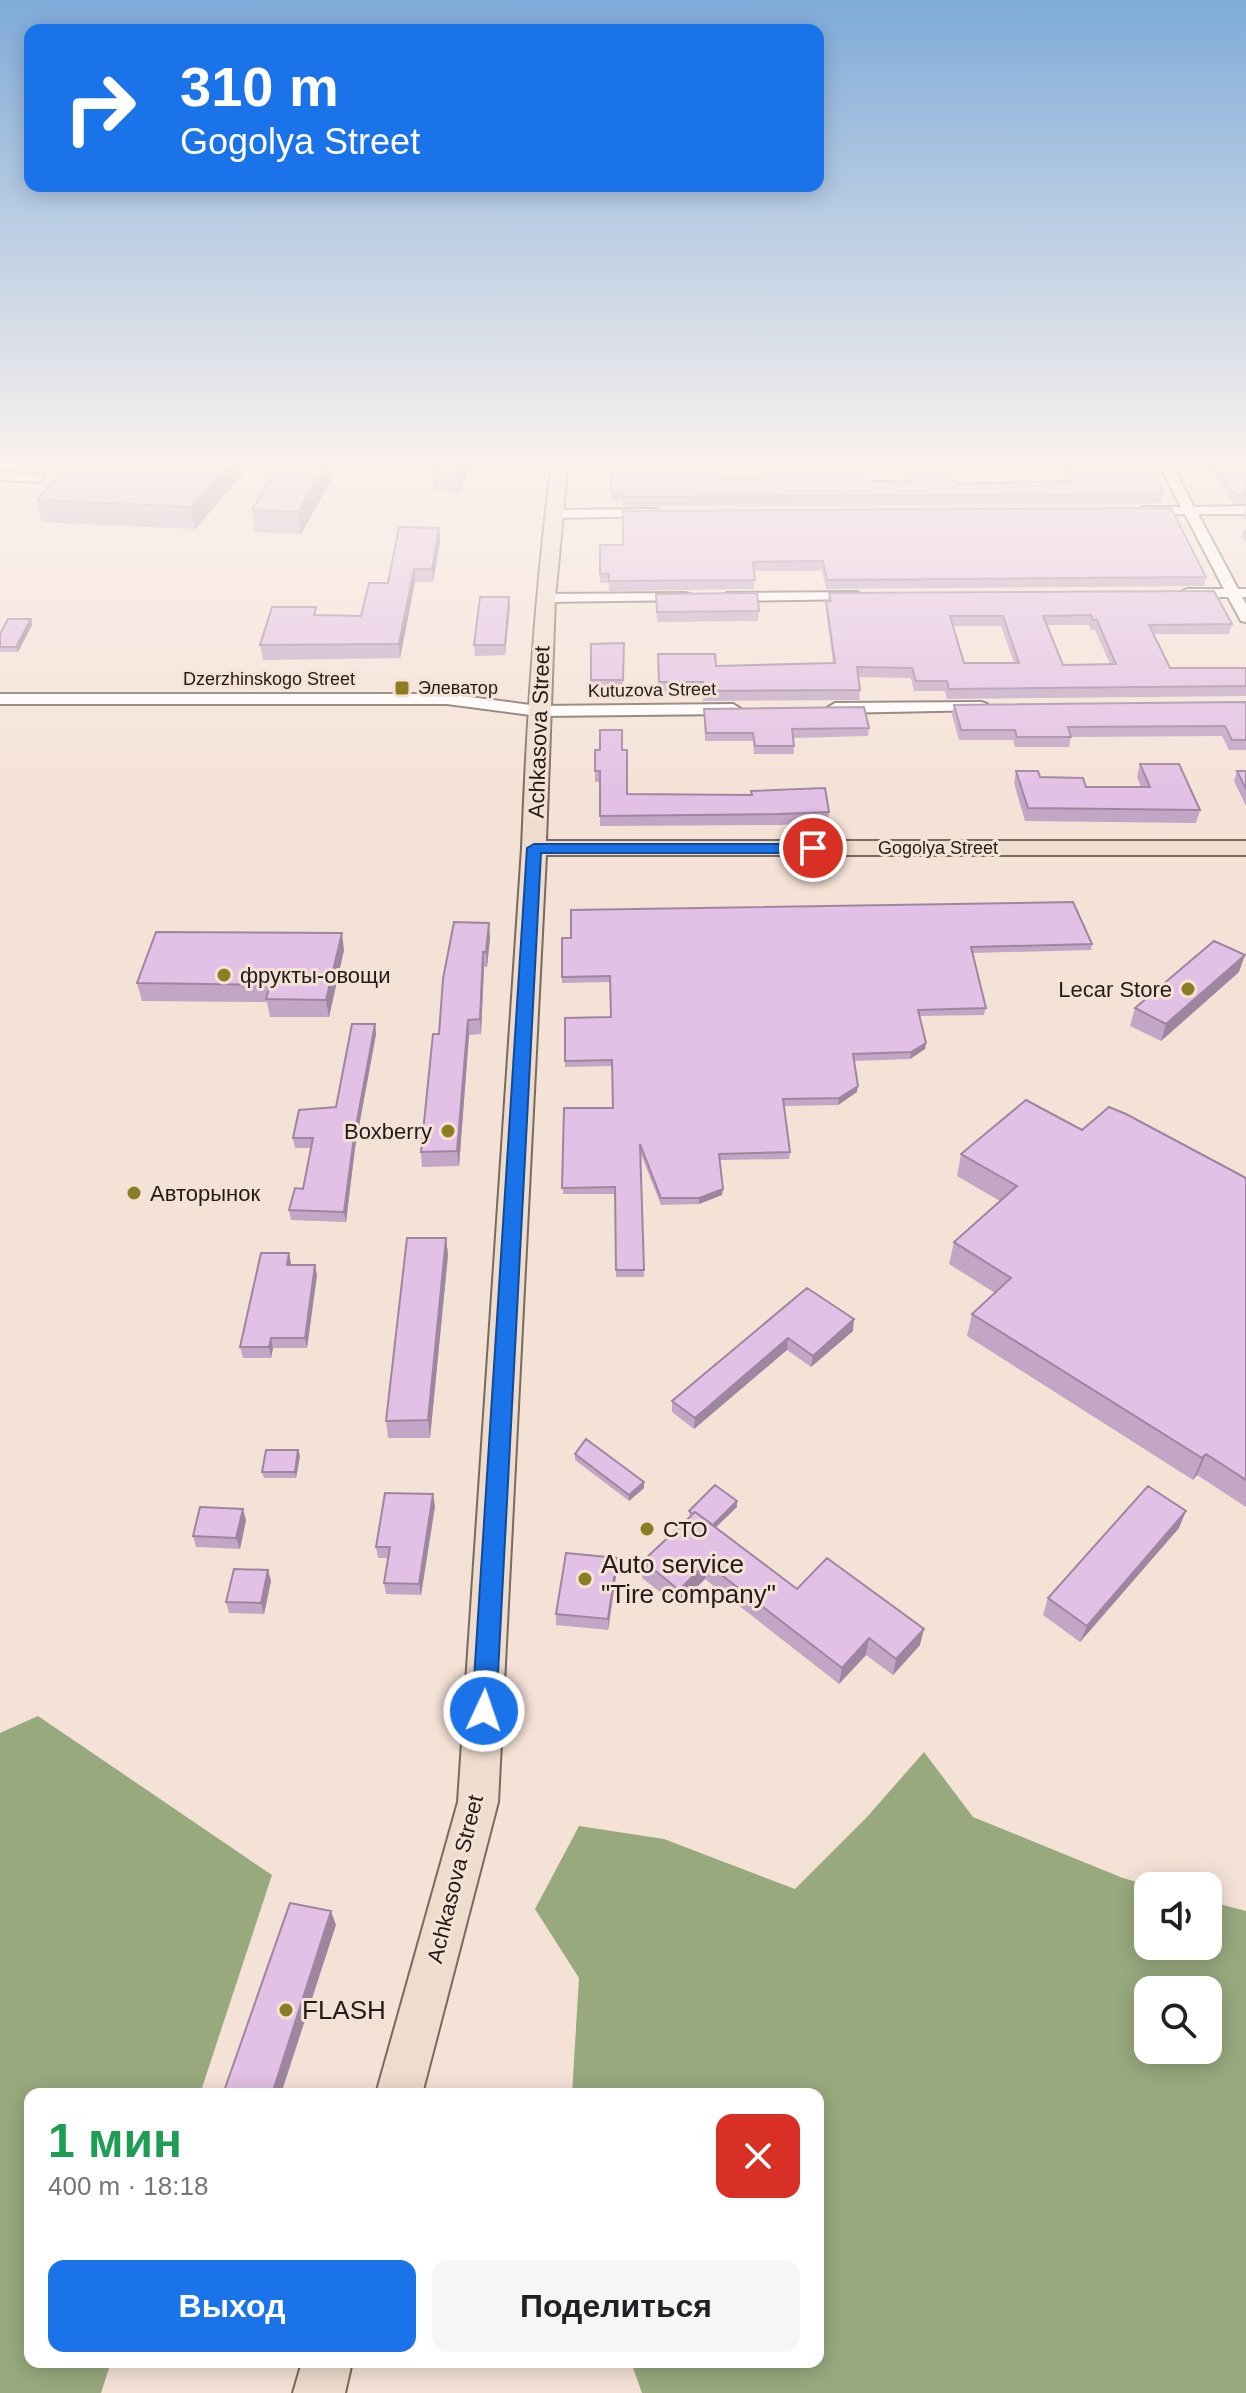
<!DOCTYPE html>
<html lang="ru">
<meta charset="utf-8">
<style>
:root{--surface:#fff;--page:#f6f6f6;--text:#202124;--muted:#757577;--accent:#1a73e8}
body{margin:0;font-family:Helvetica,sans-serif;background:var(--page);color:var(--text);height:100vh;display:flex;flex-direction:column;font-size:30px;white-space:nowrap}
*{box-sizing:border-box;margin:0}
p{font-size:26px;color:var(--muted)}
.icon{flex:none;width:44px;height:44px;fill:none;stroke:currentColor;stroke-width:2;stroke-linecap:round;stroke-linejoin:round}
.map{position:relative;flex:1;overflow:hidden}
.details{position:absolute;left:24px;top:2088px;width:800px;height:280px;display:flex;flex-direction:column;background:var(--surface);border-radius:16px;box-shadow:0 4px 20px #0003}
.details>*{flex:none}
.banner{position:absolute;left:24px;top:24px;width:800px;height:168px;border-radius:16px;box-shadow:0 4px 20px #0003;background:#1a73e8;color:#fff;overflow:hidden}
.tools{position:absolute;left:1134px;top:1872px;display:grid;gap:16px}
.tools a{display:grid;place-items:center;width:88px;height:88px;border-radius:16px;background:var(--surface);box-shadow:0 4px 20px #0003;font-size:40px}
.pin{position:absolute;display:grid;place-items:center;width:68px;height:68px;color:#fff;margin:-34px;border:4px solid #fff;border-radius:50%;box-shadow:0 2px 8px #0007}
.me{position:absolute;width:88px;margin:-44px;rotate:3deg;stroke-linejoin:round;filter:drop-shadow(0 0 6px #0008)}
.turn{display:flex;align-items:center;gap:28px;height:168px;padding:0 24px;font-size:36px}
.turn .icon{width:104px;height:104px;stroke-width:2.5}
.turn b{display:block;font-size:56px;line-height:68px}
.round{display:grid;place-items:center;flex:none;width:84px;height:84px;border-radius:16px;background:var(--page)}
.headline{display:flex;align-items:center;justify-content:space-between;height:136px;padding:0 24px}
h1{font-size:48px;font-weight:700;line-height:60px;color:#1e9e55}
.cta{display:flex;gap:16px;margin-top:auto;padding:16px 24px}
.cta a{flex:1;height:92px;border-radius:16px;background:var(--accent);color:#fff;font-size:32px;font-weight:700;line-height:92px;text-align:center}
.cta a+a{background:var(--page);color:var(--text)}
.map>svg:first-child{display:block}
</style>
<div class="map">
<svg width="1246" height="2393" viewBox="0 0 1246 2393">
<rect width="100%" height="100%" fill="#f5e2d7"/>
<!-- forest -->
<path fill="#98a97e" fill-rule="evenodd" d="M 38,1716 L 272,1875 L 200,2094 L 30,2094 L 30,2362 L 111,2362 L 101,2393 L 0,2393 L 0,1733 Z
M 924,1752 L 973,1817 L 1123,1878 L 1151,1886 L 1148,1886 L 1148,1946 L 1208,1946 L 1208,1901 L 1246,1911 L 1246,2393 L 642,2393 L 631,2362 L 818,2362 L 818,2094 L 572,2094 L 579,1978 L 535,1909 L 579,1826 L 664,1839 L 795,1889 L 867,1817 ZM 1148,1990 L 1208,1990 L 1208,2050 L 1148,2050 Z"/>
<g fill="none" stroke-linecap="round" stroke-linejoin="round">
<defs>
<path id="street" d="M 1158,462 L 1170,462 L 1194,507 L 1246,506 L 1246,514 L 1198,514 L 1238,589 L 1246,589 L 1246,597 L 1242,597 L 1246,604 L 1246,622 L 1241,621 L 1228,597 L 1187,597 L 1180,593 L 1187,589 L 1224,589 L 1185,514 L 1143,515 L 1136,511 L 1143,507 L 1181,507 Z
M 0,472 L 38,474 L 44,478 L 38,482 L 0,480 Z
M 653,509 L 658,510 L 658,516 L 556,518 L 549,514 L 556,510 Z
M 857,592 L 864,596 L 862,599 L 727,601 L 720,597 L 727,593 Z
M 685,593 L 690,594 L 690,600 L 545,602 L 538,598 L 545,594 Z
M 0,694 L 447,694 L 538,706 L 733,704 L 741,709 L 733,714 L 538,716 L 447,704 L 0,704 Z
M 981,702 L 987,704 L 987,710 L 835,713 L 827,708 L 835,703 Z"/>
<path id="secondary" d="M 552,462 L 568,462 L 555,598 L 546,841 L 1246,841 L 1246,855 L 546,855 L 498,1802 L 422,2094 L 376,2094 L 458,1802 L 522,848 C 527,719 535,590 552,462 Z
M 302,2362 L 352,2362 L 345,2393 L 293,2393 Z"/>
</defs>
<!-- street casing -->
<use href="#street" stroke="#79695f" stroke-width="4"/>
<!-- secondary casing -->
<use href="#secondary" stroke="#79695f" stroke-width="4"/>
<!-- street -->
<use href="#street" fill="#fff" fill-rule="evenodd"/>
<!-- secondary -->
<use href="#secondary" fill="#eedccc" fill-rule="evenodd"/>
</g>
<!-- wall -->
<path fill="#c3a5c5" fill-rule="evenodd" d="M 65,462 L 241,462 L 243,474 L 195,529 L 42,522 L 37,500 L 66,466 Z
M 280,462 L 331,462 L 333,477 L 301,534 L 255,532 L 252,510 Z
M 435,462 L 472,462 L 460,493 L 434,492 L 432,469 Z
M 603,462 L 720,462 L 722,478 L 763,478 L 761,462 L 853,462 L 859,480 L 907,482 L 901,462 L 947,462 L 954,483 L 959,484 L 1071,481 L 1062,462 L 1148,462 L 1163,489 L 1161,503 L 623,507 L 622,501 L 611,501 L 612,466 L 604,466 Z
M 1206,462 L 1246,462 L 1246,504 L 1234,503 L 1229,498 Z
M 1246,508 L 1246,522 L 1243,517 Z
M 439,528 L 440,542 L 433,582 L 415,582 L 400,658 L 263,660 L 260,645 L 317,615 L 361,616 Z
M 1244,529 L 1246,529 L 1246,543 L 1242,537 Z
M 600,545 L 1206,577 L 1204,586 L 826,589 L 822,571 L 754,571 L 754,589 L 609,591 L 609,583 L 600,583 Z
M 829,593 L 1232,624 L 1229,634 L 1154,634 L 1170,668 L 1246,668 L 1246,696 L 947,699 L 945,691 L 914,691 L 911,678 L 858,677 L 860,690 L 859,700 L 703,701 L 702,692 L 659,692 L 658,654 L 716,666 L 833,663 L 826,610 L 826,601 L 828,601 ZM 1047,625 L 1089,625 L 1091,630 L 1095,630 L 1110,664 L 1063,665 ZM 953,626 L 1001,626 L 1014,663 L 964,663 Z
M 656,594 L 759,611 L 758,621 L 657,622 Z
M 510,607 L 505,655 L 475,656 L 474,645 Z
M 31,619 L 32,625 L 18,652 L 0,652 L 0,634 Z
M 624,643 L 623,691 L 591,691 L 591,644 Z
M 1246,702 L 1246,750 L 1229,750 L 1222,736 L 1071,737 L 1069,747 L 1015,747 L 1013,740 L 959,740 L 952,715 L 954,705 Z
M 704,709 L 869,728 L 868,736 L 793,738 L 794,754 L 754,754 L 753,741 L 705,741 Z
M 622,750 L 627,794 L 829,812 L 828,823 L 779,825 L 600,826 L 600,782 L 595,782 L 595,771 Z
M 1140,764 L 1200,810 L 1196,823 L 1025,821 L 1014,783 L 1016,771 L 1040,777 L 1086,787 L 1141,787 L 1137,777 Z
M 1237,771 L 1246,771 L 1246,806 L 1234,781 Z
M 490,938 L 487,967 L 484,967 L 481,1034 L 469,1035 L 459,1166 L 422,1167 L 421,1152 L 439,1034 Z
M 562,938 L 1092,944 L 1091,950 L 973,953 L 986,1008 L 984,1015 L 919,1016 L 926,1043 L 925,1049 L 910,1059 L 854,1061 L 857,1092 L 838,1105 L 784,1106 L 790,1152 L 789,1159 L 720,1160 L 722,1195 L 699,1204 L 661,1205 L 640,1152 L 644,1277 L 616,1277 L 615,1194 L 563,1194 L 564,1108 L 613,1108 L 612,1066 L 565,1067 L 565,1018 L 611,1017 L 610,982 L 562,983 Z
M 344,950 L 329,1017 L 270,1017 L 267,1002 L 142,1001 L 137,983 Z
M 1239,972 L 1161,1041 L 1130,1026 L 1135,1008 Z
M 375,1024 L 376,1034 L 355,1148 L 346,1222 L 291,1220 L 289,1210 L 303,1189 L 311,1148 L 295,1148 L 293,1138 L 336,1107 Z
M 1082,1130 L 1246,1178 L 1246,1507 L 1197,1475 L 1193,1480 L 967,1336 L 972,1314 L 995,1293 L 949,1264 L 954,1242 L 1000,1201 L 957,1176 L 961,1154 Z
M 446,1238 L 448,1255 L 430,1438 L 388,1438 L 386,1421 Z
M 289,1253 L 291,1265 L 317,1275 L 307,1348 L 273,1348 L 271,1358 L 243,1358 L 240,1347 Z
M 807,1288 L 853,1331 L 811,1367 L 787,1350 L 694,1429 L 672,1412 L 672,1401 Z
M 575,1454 L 644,1488 L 629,1501 L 575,1460 Z
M 300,1456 L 296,1478 L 264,1478 L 262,1472 Z
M 435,1506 L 421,1595 L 386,1594 L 384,1583 L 388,1558 L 378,1558 L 376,1547 Z
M 737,1507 L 716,1527 L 797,1589 L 920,1645 L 893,1675 L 866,1655 L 839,1684 L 705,1579 L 678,1606 L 642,1578 L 643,1561 L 690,1517 L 689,1511 Z
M 246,1520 L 240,1549 L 196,1547 L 193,1536 Z
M 1179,1528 L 1080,1642 L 1043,1615 L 1048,1598 Z
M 617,1558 L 617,1569 L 608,1630 L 556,1625 L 556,1614 Z
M 271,1581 L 264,1614 L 229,1613 L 226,1602 Z"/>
<!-- shaded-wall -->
<path fill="#9f86a0" d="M 231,462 L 241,462 L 243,474 L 195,529 L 191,507 Z
M 327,462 L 331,462 L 333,477 L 301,534 L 298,512 Z
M 462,462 L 472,462 L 460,493 L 459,470 Z
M 439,528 L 440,542 L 433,582 L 432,569 Z
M 414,569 L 415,582 L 400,658 L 399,644 Z
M 509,597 L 510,607 L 505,655 L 505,645 Z
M 31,619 L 32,625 L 18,652 L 16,647 Z
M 489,923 L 490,938 L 487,967 L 486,952 Z
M 342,933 L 344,950 L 329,1017 L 326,1000 Z
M 483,952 L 484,967 L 481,1034 L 480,1019 Z
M 1245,955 L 1239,972 L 1161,1041 L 1166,1024 Z
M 468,1020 L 469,1035 L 459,1166 L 457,1151 Z
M 375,1024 L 376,1034 L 355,1148 L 346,1222 L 344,1212 L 354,1137 Z
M 926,1043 L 925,1049 L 910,1059 L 911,1052 Z
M 858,1086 L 857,1092 L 838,1105 L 839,1098 Z
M 723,1189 L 722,1195 L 699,1204 L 699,1198 Z
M 446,1238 L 448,1255 L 430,1438 L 428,1420 Z
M 289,1253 L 291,1264 L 289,1276 L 287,1265 Z
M 315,1265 L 317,1275 L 307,1348 L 305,1338 Z
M 854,1319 L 853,1331 L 811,1367 L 813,1356 Z
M 271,1338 L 273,1348 L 271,1358 L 269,1347 Z
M 788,1338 L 787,1350 L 694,1429 L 695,1418 Z
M 298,1450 L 300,1456 L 296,1478 L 295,1472 Z
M 1206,1454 L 1197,1475 L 1193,1480 L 1202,1458 Z
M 644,1482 L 644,1488 L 629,1501 L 629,1495 Z
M 433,1494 L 435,1506 L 421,1595 L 419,1584 Z
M 737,1501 L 737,1507 L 711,1532 L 711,1527 Z
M 243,1509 L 246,1520 L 240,1549 L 236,1538 Z
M 1186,1511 L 1179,1528 L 1080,1642 L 1087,1626 Z
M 617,1558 L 617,1569 L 608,1630 L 608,1619 Z
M 706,1563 L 705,1579 L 678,1606 L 679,1590 Z
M 268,1570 L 271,1581 L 264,1614 L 261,1603 Z
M 924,1629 L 920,1645 L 893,1675 L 896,1659 Z
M 869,1638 L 866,1655 L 839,1684 L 842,1668 Z
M 331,1911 L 336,1925 L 281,2094 L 272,2094 Z"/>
<!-- building -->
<path fill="#e3c0e5" stroke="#9f86a0" stroke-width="2" fill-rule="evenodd" d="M 70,462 L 231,462 L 191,507 L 37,500 Z
M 280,462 L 327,462 L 298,512 L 252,510 Z
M 435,462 L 462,462 L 459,470 L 432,469 Z
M 612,462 L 720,462 L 722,478 L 765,478 L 762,462 L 853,462 L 859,480 L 911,482 L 905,462 L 947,462 L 954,483 L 959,484 L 1077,481 L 1068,462 L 1148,462 L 1163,489 L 1160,489 L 1163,494 L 623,497 L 622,492 L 611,492 Z
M 1213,462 L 1246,462 L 1246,495 L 1236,495 L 1231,490 Z
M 1171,508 L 1206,577 L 827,580 L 823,561 L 753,562 L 755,580 L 609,581 L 609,574 L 600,574 L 600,545 L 623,545 L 623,511 Z
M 399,527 L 439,528 L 432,569 L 414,569 L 399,644 L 260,645 L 272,607 L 316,607 L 314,615 L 361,616 L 369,583 L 388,583 Z
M 1214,591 L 1232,624 L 1149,625 L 1170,668 L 1246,668 L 1246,686 L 949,689 L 947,681 L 916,681 L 912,668 L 857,667 L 860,690 L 703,691 L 703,682 L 659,682 L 658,654 L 715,654 L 716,666 L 835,663 L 826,601 L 831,601 L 829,593 ZM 1091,615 L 1093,620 L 1097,620 L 1116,664 L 1063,665 L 1043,616 ZM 950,616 L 1003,616 L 1019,663 L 964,663 Z
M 757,593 L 759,611 L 657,612 L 656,594 Z
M 480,597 L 509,597 L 505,645 L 474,645 Z
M 8,619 L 31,619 L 16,647 L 0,647 L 0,634 Z
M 624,643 L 623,680 L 591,680 L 591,644 Z
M 1246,702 L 1246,740 L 1232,740 L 1225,726 L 1068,727 L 1071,737 L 1017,737 L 1015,730 L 961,730 L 954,705 Z
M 864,707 L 869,728 L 792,729 L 794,746 L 755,746 L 753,733 L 706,733 L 704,709 Z
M 600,730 L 622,730 L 622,750 L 627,750 L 627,794 L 752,795 L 751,791 L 825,788 L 829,812 L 779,814 L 600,816 L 600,771 L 595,771 L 595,750 L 600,750 Z
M 1140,764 L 1179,764 L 1200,810 L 1028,808 L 1016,771 L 1038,771 L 1040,777 L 1083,778 L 1086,787 L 1150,787 Z
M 1237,771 L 1246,771 L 1246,789 Z
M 1073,902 L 1092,944 L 971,947 L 986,1008 L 918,1010 L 926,1043 L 911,1052 L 853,1054 L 858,1086 L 839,1098 L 783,1099 L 790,1152 L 719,1154 L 723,1189 L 699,1198 L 661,1198 L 640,1144 L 644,1270 L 616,1270 L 615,1187 L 562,1188 L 564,1108 L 613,1108 L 612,1060 L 565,1061 L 565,1018 L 611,1017 L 610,976 L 562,977 L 562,938 L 571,938 L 571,910 Z
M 454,922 L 489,923 L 486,952 L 483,952 L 480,1019 L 468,1020 L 457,1151 L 421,1152 L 433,1034 L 439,1034 L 443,979 Z
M 156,932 L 342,933 L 326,1000 L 266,999 L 270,985 L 137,983 Z
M 1214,941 L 1245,955 L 1166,1024 L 1135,1008 Z
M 352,1024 L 375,1024 L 354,1137 L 344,1212 L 289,1210 L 295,1188 L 303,1189 L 313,1138 L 293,1138 L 299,1110 L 336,1107 Z
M 1026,1100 L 1082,1130 L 1109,1107 L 1126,1114 L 1246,1178 L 1246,1480 L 1206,1454 L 1202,1458 L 972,1314 L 1011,1278 L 954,1242 L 1017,1186 L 961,1154 Z
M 407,1238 L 446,1238 L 428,1420 L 386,1421 Z
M 261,1253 L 289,1253 L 287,1265 L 315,1265 L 305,1338 L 271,1338 L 269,1347 L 240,1347 Z
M 807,1288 L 854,1319 L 813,1356 L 788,1338 L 695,1418 L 672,1401 Z
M 586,1439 L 644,1482 L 629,1495 L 575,1454 Z
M 266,1450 L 298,1450 L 295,1472 L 262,1472 Z
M 715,1485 L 737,1501 L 713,1525 L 695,1512 L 693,1514 L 689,1511 Z
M 1148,1486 L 1186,1511 L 1087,1626 L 1048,1598 Z
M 385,1493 L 433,1494 L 419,1584 L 384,1583 L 390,1547 L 376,1547 Z
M 200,1507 L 243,1509 L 236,1538 L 193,1536 Z
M 695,1512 L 797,1589 L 827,1558 L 924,1629 L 896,1659 L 869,1638 L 842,1668 L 706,1563 L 679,1590 L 643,1561 Z
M 566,1553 L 617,1558 L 608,1619 L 556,1614 Z
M 234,1569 L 268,1570 L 261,1603 L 226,1602 Z
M 290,1903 L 331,1911 L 272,2094 L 223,2094 Z"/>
<!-- sky -->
<linearGradient id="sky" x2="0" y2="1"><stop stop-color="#7fabd9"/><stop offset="0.58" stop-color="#faf2ed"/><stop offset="1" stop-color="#faf2ed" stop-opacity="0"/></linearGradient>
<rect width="1246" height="797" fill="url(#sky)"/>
<!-- route -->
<path fill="#1a73e8" stroke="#114b97" stroke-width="2" d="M 534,844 L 813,844 L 820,848 L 813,853 L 541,853 L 496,1711 L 492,1719 L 484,1722 L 475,1719 L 472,1711 L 527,848 Z"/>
<!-- markers -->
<g fill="#8c7d23" stroke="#f5e2d7" stroke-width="3">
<rect x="394" y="680" width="16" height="16" rx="4"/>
<circle cx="224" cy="975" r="8"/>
<circle cx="1188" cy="989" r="8"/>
<circle cx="448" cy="1131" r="8"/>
<circle cx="134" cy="1193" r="8"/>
<circle cx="647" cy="1529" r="8"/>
<circle cx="585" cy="1579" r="8"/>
<circle cx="286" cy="2010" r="8"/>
</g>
<g text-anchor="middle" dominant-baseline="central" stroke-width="6" stroke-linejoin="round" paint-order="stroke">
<!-- far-street labels -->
<g font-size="18" fill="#221b17" stroke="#f5e2d7">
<text x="269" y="679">Dzerzhinskogo Street</text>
<text transform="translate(652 690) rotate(-1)">Kutuzova Street</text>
<text x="938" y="848">Gogolya Street</text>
</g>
<!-- far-poi labels -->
<g font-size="18" fill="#221b17" stroke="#f5e2d7" text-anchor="start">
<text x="418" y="688">Элеватор</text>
</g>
<!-- street labels -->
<g font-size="22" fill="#221b17" stroke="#f5e2d7">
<text transform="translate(539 732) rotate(-88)">Achkasova Street</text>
<text transform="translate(455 1879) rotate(-76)">Achkasova Street</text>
</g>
<!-- poi labels -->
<g font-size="22" fill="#221b17" stroke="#f5e2d7" text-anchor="start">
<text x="240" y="975">фрукты-овощи</text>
<text x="1172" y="989" text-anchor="end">Lecar Store</text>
<text x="432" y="1131" text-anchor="end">Boxberry</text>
<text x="150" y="1193">Авторынок</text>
<text x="663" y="1529">СТО</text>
</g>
<!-- near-poi labels -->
<g font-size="26" fill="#221b17" stroke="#f5e2d7" text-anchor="start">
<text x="601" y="1564">Auto service<tspan x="601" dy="30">"Tire company"</tspan></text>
<text x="302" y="2010">FLASH</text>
</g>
</g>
</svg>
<div class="tools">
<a><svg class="icon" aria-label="sound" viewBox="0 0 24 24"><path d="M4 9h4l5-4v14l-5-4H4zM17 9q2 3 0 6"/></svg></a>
<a><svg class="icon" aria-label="search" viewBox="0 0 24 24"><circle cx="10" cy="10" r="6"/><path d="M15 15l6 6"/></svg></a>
</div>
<div class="pin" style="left:813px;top:848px;background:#d93025"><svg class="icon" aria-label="arrive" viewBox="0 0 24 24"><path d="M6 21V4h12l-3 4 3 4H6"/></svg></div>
<svg class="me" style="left:484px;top:1711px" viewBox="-20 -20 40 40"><circle r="17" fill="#1a73e8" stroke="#fff" stroke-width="3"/><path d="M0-11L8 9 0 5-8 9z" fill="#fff"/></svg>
<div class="banner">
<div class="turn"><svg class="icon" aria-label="right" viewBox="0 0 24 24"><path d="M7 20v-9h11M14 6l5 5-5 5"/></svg><div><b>310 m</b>Gogolya Street</div></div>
</div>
<section class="details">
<div class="headline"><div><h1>1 мин</h1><p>400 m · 18:18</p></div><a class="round" style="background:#d93025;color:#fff"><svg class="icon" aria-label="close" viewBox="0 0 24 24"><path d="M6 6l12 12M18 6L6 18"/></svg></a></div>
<div class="cta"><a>Выход</a><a>Поделиться</a></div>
</section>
</div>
